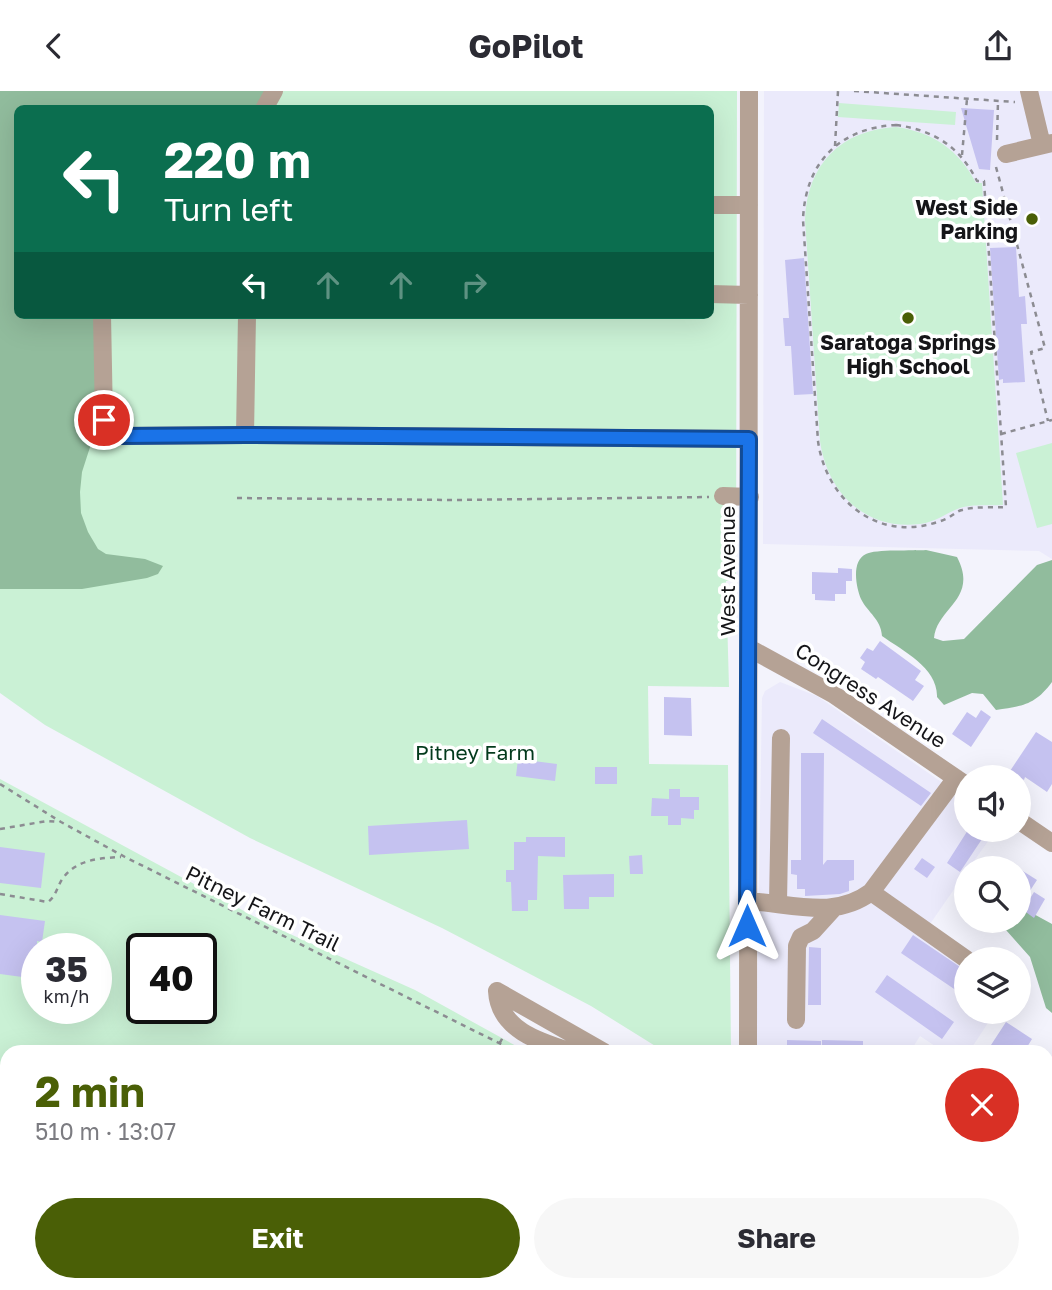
<!DOCTYPE html>
<meta charset="utf-8">
<style>
:root{--surface:#fff;--page:#f7f7f7;--text:#2b2b33;--muted:#7c7c81;--accent:#4a5f06}
body{margin:0;font-family:"Golos Text",sans-serif;background:var(--page);color:var(--text);height:100vh;display:flex;flex-direction:column;font-size:26px;white-space:nowrap}
*{box-sizing:border-box;margin:0}
p{font-size:23px;color:var(--muted)}
.icon{flex:none;width:38px;height:38px;fill:none;stroke:currentColor;stroke-width:2;stroke-linecap:round;stroke-linejoin:round}
.map{position:relative;flex:1;overflow:hidden}
.sheet{position:absolute;left:0px;top:954px;width:1054px;height:247px;display:flex;flex-direction:column;background:var(--surface);border-radius:21px 21px 0 0;box-shadow:0 7px 28px #0002}
.sheet>*{flex:none}
.top-card{position:absolute;left:14px;top:14px;width:700px;height:214px;border-radius:10px;box-shadow:0 7px 28px #0002;background:#0b6e4f;color:#fff;overflow:hidden}
.fabs{position:absolute;left:954px;top:674px;display:grid;gap:14px}
.fabs a{display:grid;place-items:center;width:77px;height:77px;border-radius:50%;background:var(--surface);box-shadow:0 7px 28px #0002;font-size:35px}
.speed{position:absolute;left:21px;top:842px;display:flex;gap:14px;font-size:35px;font-weight:700;text-align:center}
.speed>*{display:grid;place-content:center;width:91px;height:91px;border-radius:50%;background:var(--surface);box-shadow:0 7px 28px #0002;line-height:1}
.speed small{font-size:18px;font-weight:400}
.speed .limit{border:4px solid #111;border-radius:10px;background:#fff;color:#111}
.pin{position:absolute;display:grid;place-items:center;width:60px;height:60px;color:#fff;margin:-30px;border:4px solid #fff;border-radius:50%;box-shadow:0 2px 7px #0007}
.me{position:absolute;width:77px;margin:-38px;rotate:0deg;stroke-linejoin:round;filter:drop-shadow(0 0 5px #0008)}
.turn{display:flex;align-items:center;gap:24px;height:147px;padding:0 35px;font-size:32px}
.turn .icon{width:91px;height:91px;stroke-width:2.5}
.turn b{display:block;font-size:49px;line-height:60px}
.lanes{display:flex;align-items:center;height:66px;padding:0 35px;background:#0003;justify-content:center;gap:35px;direction:ltr}
.lanes .off{opacity:.35}
.round{display:grid;place-items:center;flex:none;width:74px;height:74px;border-radius:37px;background:var(--page)}
.head{display:flex;align-items:center;justify-content:space-between;height:119px;padding:0 35px}
h1{font-size:42px;font-weight:700;line-height:52px;color:var(--accent)}
.action{display:flex;gap:14px;margin-top:auto;padding:14px 35px}
.action a{flex:1;height:80px;border-radius:42px;background:var(--accent);color:#fff;font-size:28px;font-weight:700;line-height:80px;text-align:center}
.action a+a{background:var(--page);color:var(--text)}
header{display:flex;justify-content:space-between;align-items:center;height:91px;padding:0 35px;background:var(--surface);font-size:32px;font-weight:700}
.map>svg:first-child{display:block}
</style>
<header><svg class="icon" aria-label="back" viewBox="0 0 24 24"><path d="M15 5l-7 7 7 7"/></svg>GoPilot<svg class="icon" aria-label="share" viewBox="0 0 24 24"><path d="M12 15V3M7 8l5-5 5 5M5 13v7h14v-7"/></svg></header>
<div class="map">
<svg width="1052" height="1199" viewBox="0 0 1052 1199">
<rect width="100%" height="100%" fill="#f3f3fc"/>
<!-- built -->
<path fill="#ebeafb" d="M 764,0 L 1052,0 L 1052,468 L 1039,460 L 763,453 Z
M 780,591 L 817,605 L 966,708 L 966,738 L 996,739 L 969,777 L 966,777 L 966,781 L 930,833 L 982,868 L 966,868 L 966,920 L 995,921 L 969,961 L 944,961 L 920,945 L 910,961 L 756,961 L 762,607 L 765,600 Z
M 1047,1105 L 1052,1105 L 1052,1199 L 761,1199 L 761,1194 L 1046,1194 Z"/>
<!-- green -->
<path fill="#caf1d5" fill-rule="evenodd" d="M 251,0 L 737,0 L 736,490 L 726,490 L 729,596 L 648,595 L 649,673 L 728,674 L 731,961 L 665,961 L 591,915 L 442,837 L 250,747 L 45,634 L 0,602 L 0,480 L 76,224 L 710,224 L 710,18 L 72,18 Z
M 839,12 L 956,21 L 955,34 L 838,26 Z
M 896,36 C 933,41 959,59 976,92 L 982,92 L 1003,414 C 990,415 972,413 960,417 C 946,422 936,431 920,433 C 865,440 827,401 820,350 L 805,129 C 807,73 841,39 896,36 Z
M 1052,352 L 1052,433 L 1037,437 L 1016,362 Z
M 0,688 L 270,834 L 415,899 L 527,961 L 7,961 L 7,1194 L 732,1194 L 732,1199 L 0,1199 ZM 37,858 L 96,858 L 96,917 L 37,917 ZM 142,858 L 201,858 L 201,917 L 142,917 Z
M 1052,1147 L 1052,1199 L 1005,1199 L 1000,1194 L 1046,1194 L 1047,1149 Z"/>
<!-- forest -->
<path fill="#91bc9d" d="M 0,0 L 277,0 L 261,14 L 251,17 L 18,18 L 18,224 L 94,224 L 101,322 L 82,381 L 80,401 L 81,422 L 88,441 L 98,458 L 106,463 L 145,468 L 163,475 L 158,483 L 147,487 L 82,498 L 0,498 Z
M 926,459 L 957,466 C 979,508 937,516 934,547 L 943,550 L 964,548 L 1037,474 L 1052,469 L 1052,591 C 1035,614 1023,615 996,619 L 983,603 L 972,602 L 944,614 L 937,606 C 938,577 903,560 882,545 C 881,528 868,522 861,508 C 856,496 851,470 866,463 C 875,458 914,460 926,459 Z
M 1019,815 L 1052,833 L 1052,922 L 1046,917 L 1030,866 L 998,830 L 1018,830 Z
M 1052,1090 L 1052,1147 L 1047,1149 L 1047,1092 Z
M 895,1194 L 1000,1194 L 1005,1199 L 903,1199 Z"/>
<!-- building -->
<path fill="#c5c2f0" d="M 961,17 L 994,19 L 990,79 L 979,78 Z
M 1016,156 L 1019,206 L 1025,205 L 1027,233 L 1021,233 L 1025,291 L 1003,292 L 1003,288 L 999,289 L 990,157 Z
M 804,167 L 813,303 L 794,304 L 791,255 L 785,255 L 783,227 L 789,227 L 785,169 Z
M 838,477 L 852,478 L 852,490 L 846,490 L 846,503 L 835,503 L 835,510 L 815,509 L 815,503 L 812,503 L 812,481 L 838,482 Z
M 880,550 L 921,580 L 915,589 L 924,595 L 913,610 L 878,586 L 876,588 L 861,578 L 865,571 L 860,567 L 867,557 L 873,560 Z
M 664,606 L 691,607 L 692,645 L 664,644 Z
M 981,619 L 991,626 L 971,656 L 952,643 L 967,621 L 976,627 Z
M 822,628 L 931,702 L 921,715 L 813,642 Z
M 1036,641 L 1052,651 L 1052,693 L 1047,701 L 1025,686 L 1024,689 L 1010,680 Z
M 801,662 L 824,662 L 823,774 L 827,769 L 854,769 L 854,789 L 849,790 L 849,800 L 840,803 L 805,805 L 805,798 L 797,798 L 797,784 L 791,783 L 791,769 L 801,769 Z
M 518,668 L 557,673 L 555,690 L 516,685 Z
M 595,676 L 617,676 L 617,693 L 595,693 Z
M 669,698 L 680,698 L 680,706 L 699,706 L 699,719 L 694,719 L 694,728 L 681,727 L 681,734 L 668,734 L 668,725 L 651,725 L 652,707 L 669,708 Z
M 467,729 L 469,758 L 369,764 L 368,735 Z
M 968,739 L 982,748 L 960,781 L 947,772 Z
M 526,746 L 565,746 L 565,766 L 538,765 L 537,809 L 528,809 L 528,820 L 512,820 L 511,791 L 506,791 L 506,779 L 514,779 L 514,751 L 526,751 Z
M 0,756 L 45,762 L 41,797 L 0,792 Z
M 642,764 L 643,783 L 630,783 L 629,765 Z
M 922,767 L 935,776 L 927,787 L 914,778 Z
M 1018,777 L 1037,789 L 1018,818 Z
M 614,783 L 614,806 L 589,806 L 589,818 L 564,818 L 563,784 Z
M 1034,801 L 1045,808 L 1034,827 L 1023,819 Z
M 0,824 L 45,830 L 42,851 L 37,850 L 37,888 L 0,883 Z
M 913,844 L 966,880 L 966,906 L 901,862 Z
M 809,856 L 821,857 L 821,914 L 808,914 Z
M 887,884 L 954,931 L 942,948 L 875,901 Z
M 1006,931 L 1032,948 L 1024,961 L 1001,961 L 991,954 Z
M 787,949 L 821,950 L 821,961 L 787,961 Z
M 822,949 L 863,950 L 863,961 L 822,961 Z"/>
<g fill="none" stroke-linecap="round" stroke-linejoin="round">
<!-- path -->
<path stroke="#8c8c92" stroke-width="2.5" stroke-dasharray="5 5" stroke-linecap="butt" d="M 854,0 L 1015,11
M 896,34 C 934,39 960,56 977,90 L 984,90 L 1006,416 C 992,417 975,415 962,419 C 957,420 953,424 948,427 C 940,431 931,433 922,435 C 867,444 825,402 818,350 L 803,129 C 805,72 839,37 896,34 Z
M 997,49 L 998,10
M 835,55 L 838,0
M 962,64 L 967,8
M 996,76 L 1045,257 L 1031,261 L 1048,330
M 1001,343 L 1052,329
M 237,407 L 453,409 L 709,406
M 0,693 L 61,731 L 125,766 L 517,961
M 0,738 L 47,730 L 59,731
M 0,803 L 48,811 C 57,804 57,795 63,787 C 77,768 101,767 121,766
M 495,961 L 503,946
M 0,991 L 7,991
M 893,1194 L 893,1199
M 928,1194 L 939,1199
M 448,1199 L 448,1194
M 631,1199 L 631,1194"/>
<!-- minor -->
<path stroke="#b5a295" stroke-width="18" d="M 1029,0 L 1042,54
M 264,18 L 274,0
M 1006,63 L 1052,52
M 710,114 L 749,114
M 710,203 L 749,204
M 102,224 L 104,329 L 108,340 L 120,345 L 245,344 L 749,348
M 245,344 L 247,224
M 723,405 L 750,406
M 749,557 L 833,603 L 966,694
M 1018,729 L 1052,752
M 871,801 L 966,868
M 747,810 C 791,812 834,829 871,801 L 956,687
M 778,812 L 781,647
M 497,900 L 604,961
M 497,900 C 499,939 540,951 572,961
M 796,929 L 797,855 L 801,846 L 813,840 L 833,818
M 748,961 L 749,0
M 1046,1059 L 1052,1063
M 749,1194 L 749,1199
M 870,1194 L 870,1199"/>
</g>
<g fill="none" stroke-linecap="round" stroke-linejoin="round">
<defs>
<path id="route" d="M 104,329 L 108,340 L 120,345 L 245,344 L 749,348 L 747,835"/>
</defs>
<!-- route casing -->
<use href="#route" stroke="#114b97" stroke-width="18"/>
<!-- route -->
<use href="#route" stroke="#1a73e8" stroke-width="12"/>
</g>
<!-- markers -->
<g fill="#4a5f06" stroke="#fff" stroke-width="2.5">
<circle cx="1032" cy="128" r="7"/>
<circle cx="908" cy="227" r="7"/>
</g>
<g text-anchor="middle" dominant-baseline="central" stroke-width="7" stroke-linejoin="round" paint-order="stroke">
<!-- poi labels -->
<g font-size="21" font-weight="bold" fill="#151518" stroke="#fff" text-anchor="end">
<text x="1018" y="116">West Side<tspan x="1018" dy="24">Parking</tspan></text>
<text x="908" y="251" text-anchor="middle">Saratoga Springs<tspan x="908" dy="24">High School</tspan></text>
</g>
<!-- street labels -->
<g font-size="21" fill="#151518" stroke="#fff">
<text transform="translate(727 480) rotate(-90)">West Avenue</text>
<text transform="translate(871 604) rotate(33)">Congress Avenue</text>
<text transform="translate(263 817) rotate(26)">Pitney Farm Trail</text>
</g>
<!-- park labels -->
<g font-size="21" fill="#033a1c" stroke="#fff">
<text x="475" y="661">Pitney Farm</text>
</g>
</g>
</svg>
<div class="fabs">
<a><svg class="icon" aria-label="sound" viewBox="0 0 24 24"><path d="M4 9h4l5-4v14l-5-4H4zM17 9q2 3 0 6"/></svg></a>
<a><svg class="icon" aria-label="search" viewBox="0 0 24 24"><circle cx="10" cy="10" r="6"/><path d="M15 15l6 6"/></svg></a>
<a><svg class="icon" aria-label="layers" viewBox="0 0 24 24"><path d="M12 4l9 5-9 5-9-5zM3 14l9 5 9-5"/></svg></a>
</div>
<div class="speed"><div>35<small>km/h</small></div><div class="limit">40</div></div>
<div class="pin" style="left:104px;top:329px;background:#d93025"><svg class="icon" aria-label="arrive" viewBox="0 0 24 24"><path d="M6 21V4h12l-3 4 3 4H6"/></svg></div>
<svg class="me" style="left:747px;top:835px" viewBox="-20 -20 40 40"><path d="M0-17L14 15 0 8-14 15z" fill="#1a73e8" stroke="#fff" stroke-width="4"/></svg>
<div class="top-card">
<div class="turn"><svg class="icon" aria-label="left" viewBox="0 0 24 24"><path d="M17 20v-9H6M10 6l-5 5 5 5"/></svg><div><b>220 m</b>Turn left</div></div>
<div class="lanes"><svg class="icon" aria-label="left" viewBox="0 0 24 24"><path d="M17 20v-9H6M10 6l-5 5 5 5"/></svg><svg class="icon off" aria-label="ahead" viewBox="0 0 24 24"><path d="M12 20V5M6 11l6-6 6 6"/></svg><svg class="icon off" aria-label="ahead" viewBox="0 0 24 24"><path d="M12 20V5M6 11l6-6 6 6"/></svg><svg class="icon off" aria-label="right" viewBox="0 0 24 24"><path d="M7 20v-9h11M14 6l5 5-5 5"/></svg></div>
</div>
<section class="sheet">
<div class="head"><div><h1>2 min</h1><p>510 m · 13:07</p></div><a class="round" style="background:#d93025;color:#fff"><svg class="icon" aria-label="close" viewBox="0 0 24 24"><path d="M6 6l12 12M18 6L6 18"/></svg></a></div>
<div class="action"><a>Exit</a><a>Share</a></div>
</section>
</div>
